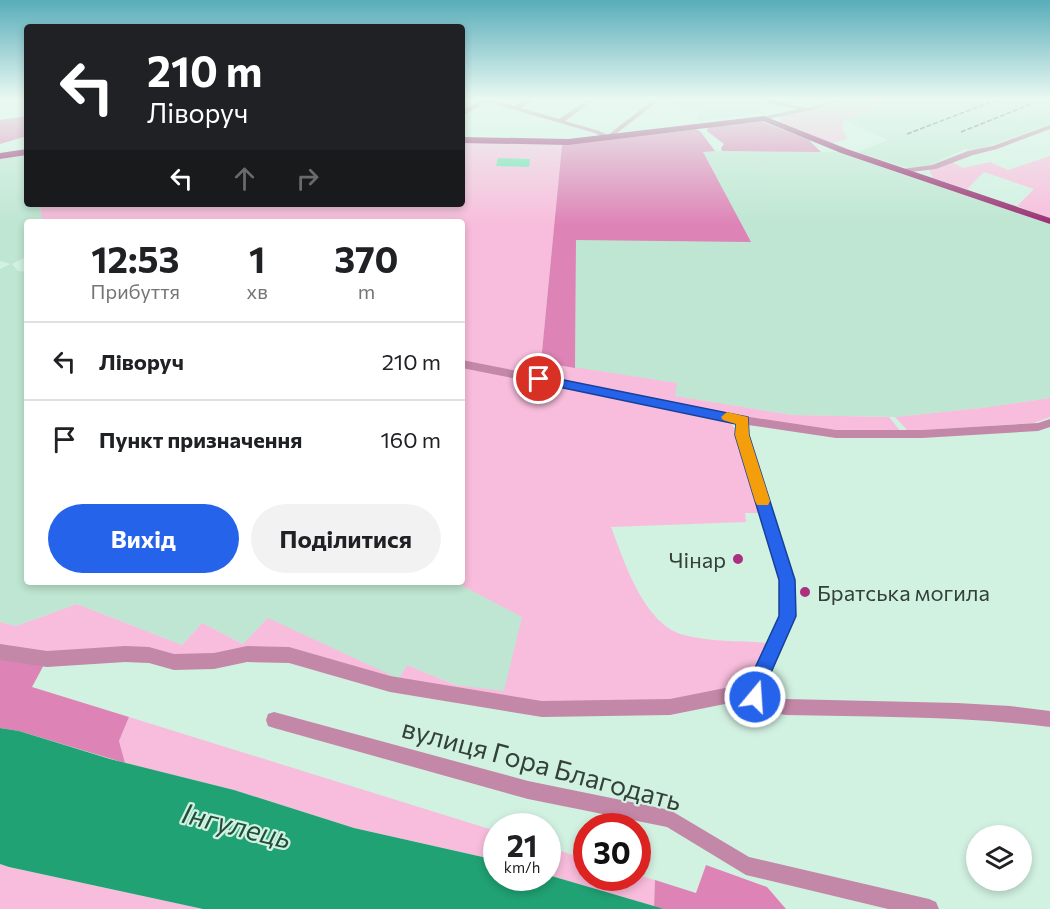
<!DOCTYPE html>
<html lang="uk">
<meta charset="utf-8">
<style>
:root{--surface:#fff;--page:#f2f2f2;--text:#202124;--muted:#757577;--line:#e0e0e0;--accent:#2563eb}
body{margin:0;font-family:Commissioner,sans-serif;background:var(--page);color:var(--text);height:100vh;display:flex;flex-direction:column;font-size:22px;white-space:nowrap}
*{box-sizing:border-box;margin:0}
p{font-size:20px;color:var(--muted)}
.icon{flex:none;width:33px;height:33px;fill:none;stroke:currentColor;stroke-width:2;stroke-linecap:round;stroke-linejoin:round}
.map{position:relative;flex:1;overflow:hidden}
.side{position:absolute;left:24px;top:219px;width:441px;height:366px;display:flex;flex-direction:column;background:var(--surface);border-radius:6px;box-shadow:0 3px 9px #0003}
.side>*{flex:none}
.banner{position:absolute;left:24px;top:24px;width:441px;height:183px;border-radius:6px;box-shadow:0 3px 9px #0003;background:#202124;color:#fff;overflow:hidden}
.tools{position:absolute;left:966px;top:825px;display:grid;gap:12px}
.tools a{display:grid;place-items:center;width:66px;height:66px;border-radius:50%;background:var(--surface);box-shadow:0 3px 9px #0003;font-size:30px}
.speed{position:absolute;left:483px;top:813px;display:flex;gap:12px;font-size:30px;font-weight:700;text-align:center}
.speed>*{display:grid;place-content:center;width:78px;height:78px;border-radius:50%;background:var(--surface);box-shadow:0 3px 9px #0003;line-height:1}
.speed small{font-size:15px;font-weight:400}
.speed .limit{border:9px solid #d22;background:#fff;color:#111}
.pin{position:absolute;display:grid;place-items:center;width:51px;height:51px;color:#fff;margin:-26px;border:3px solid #fff;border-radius:50%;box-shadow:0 2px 6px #0007}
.me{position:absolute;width:66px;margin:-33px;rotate:18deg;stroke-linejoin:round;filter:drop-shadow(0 0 4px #0008)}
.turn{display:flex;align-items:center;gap:21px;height:126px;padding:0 24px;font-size:27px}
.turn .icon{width:78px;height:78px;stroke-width:2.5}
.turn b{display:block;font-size:42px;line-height:51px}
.lanes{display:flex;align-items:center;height:57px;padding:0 24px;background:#0003;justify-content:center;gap:30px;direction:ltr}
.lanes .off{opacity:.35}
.eta{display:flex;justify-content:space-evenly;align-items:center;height:102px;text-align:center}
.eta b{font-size:36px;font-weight:700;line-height:42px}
.button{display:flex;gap:12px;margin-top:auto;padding:12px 24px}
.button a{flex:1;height:69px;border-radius:36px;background:var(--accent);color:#fff;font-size:24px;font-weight:700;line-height:69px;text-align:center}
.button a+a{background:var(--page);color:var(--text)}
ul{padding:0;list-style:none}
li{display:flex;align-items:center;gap:18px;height:78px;padding:0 24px;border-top:2px solid var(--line)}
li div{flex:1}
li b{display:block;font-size:22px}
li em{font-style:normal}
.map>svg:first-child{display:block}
</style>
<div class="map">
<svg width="1050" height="909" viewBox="0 0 1050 909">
<rect width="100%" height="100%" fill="#d1f1e1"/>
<!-- built -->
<path fill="#bee6d2" d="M 653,98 L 751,98 L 759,104 L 763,113 L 700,121 L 695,114 L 703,111 Z
M 903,98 L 1050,98 L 1050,124 L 978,150 L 965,149 L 930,165 L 907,168 L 857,152 L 888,140 L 844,120 Z
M 703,151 L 842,152 L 1050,223 L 1050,398 L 981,408 L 895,417 L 792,415 L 674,396 L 676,383 L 575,368 L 576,240 Z
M 27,155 L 27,204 L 40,204 L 42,222 L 27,222 L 27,256 L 12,264 L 18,271 L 27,272 L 27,582 L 455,582 L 523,617 L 504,692 L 455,685 L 407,665 L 400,679 L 243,644 L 202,623 L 182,645 L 77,604 L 16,626 L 0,622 L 0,269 L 11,264 L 0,261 L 0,159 Z"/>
<!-- green -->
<path fill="#f8bddc" d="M 845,98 L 903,98 L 844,120 L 842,128 L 847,139 L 832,143 L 780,122 L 781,117 L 833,104 Z
M 462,142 L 562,145 L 541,362 L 677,383 L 675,396 L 792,415 L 889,417 L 901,432 L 836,431 L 782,425 L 462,364 L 462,222 L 42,222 L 40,204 L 462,204 Z
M 1050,156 L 1050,218 L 1017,206 L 1034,189 L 984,172 L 967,189 L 933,178 L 929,170 L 952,162 L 963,168 L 990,162 L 1008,170 Z
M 462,366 L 716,416 L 729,421 L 736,430 L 761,513 L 745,513 L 746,522 L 611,527 C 624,561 644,625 684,635 C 714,643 746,640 776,644 L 757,683 L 755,697 L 725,696 L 670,707 L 542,709 L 390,684 L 289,655 L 247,654 L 214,661 L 174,662 L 149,655 L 125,654 L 47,659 L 0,652 L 0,622 L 16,626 L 77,604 L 182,645 L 202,623 L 243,644 L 268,618 L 399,679 L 407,665 L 455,685 L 504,691 L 522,617 L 455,582 L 462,582 Z
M 1050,398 L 1050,417 L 1034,423 L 908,431 L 895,417 L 981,408 Z
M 129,717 L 496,831 L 496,860 L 354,828 L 234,790 L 125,763 L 119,741 Z
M 548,847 L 586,859 L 586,878 L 638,878 L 638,875 L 655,880 L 654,907 L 548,875 Z
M 0,864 L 9,867 L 203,909 L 0,909 Z"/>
<!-- forest -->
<path fill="#de83b6" d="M 27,116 L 27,136 L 0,144 L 0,120 Z
M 761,121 L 809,140 L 821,152 L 722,151 L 721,148 L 724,144 L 707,131 L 708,127 Z
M 696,129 L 700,131 L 715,151 L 703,152 L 751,242 L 576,240 L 575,368 L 541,362 L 562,145 Z
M 0,652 L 47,659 L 32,687 L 129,717 L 119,741 L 125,763 L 19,731 L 0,728 Z
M 706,865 L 767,887 L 786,909 L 664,909 L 654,907 L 655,880 L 696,893 Z"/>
<!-- water -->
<path fill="#20a274" d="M 0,728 L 19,731 L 110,759 L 234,790 L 354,828 L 496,860 L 496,878 L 548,878 L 548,875 L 664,909 L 203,909 L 9,867 L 0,864 Z"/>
<!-- building -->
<path fill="#6bdead" d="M 498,158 L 530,159 L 529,167 L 496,166 Z"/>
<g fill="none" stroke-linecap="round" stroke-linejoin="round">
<!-- minor -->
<path fill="#c387a7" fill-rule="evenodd" d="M 477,98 L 487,98 L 515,106 L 528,98 L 536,98 L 521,108 L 559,119 L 590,98 L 597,98 L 565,121 L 599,131 L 608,135 L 649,103 L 640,98 L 648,98 L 656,103 L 608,140 L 595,133 L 487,102 L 462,116 L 462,111 L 481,100 Z
M 761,98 C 776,98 792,107 807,108 C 820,108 833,98 848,98 L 811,110 L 764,120 L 762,119 L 762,117 L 798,109 L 768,103 Z
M 1050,125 L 1050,129 L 997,149 L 973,155 L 936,169 L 902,173 L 898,171 L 902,169 L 932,165 L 968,151 L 993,146 Z
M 462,360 L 743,416 L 836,430 L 922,430 L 1038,423 L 1050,419 L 1050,427 L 1038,431 L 922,438 L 836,438 L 748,425 L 748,435 L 794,580 L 795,616 L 765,684 L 764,693 L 786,699 L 957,703 L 1010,706 L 1050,711 L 1050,727 C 963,716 874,717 786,715 L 769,712 L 754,705 L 725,704 L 670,715 L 542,717 L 390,692 L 289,663 L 247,662 L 214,669 L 174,670 L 149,663 L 125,662 L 47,667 L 0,660 L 0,644 L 47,651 L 125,646 L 149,647 L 174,654 L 214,653 L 247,646 L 289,647 L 390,676 L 542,701 L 670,699 L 725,688 L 748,689 L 751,677 L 781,616 L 780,580 L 736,435 L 737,423 L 462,368 Z
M 274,712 L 528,781 L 670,810 L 749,857 L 929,899 L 936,902 L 939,909 L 888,909 L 746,875 L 667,827 L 528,799 L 274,728 L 268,726 L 266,720 L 268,714 Z"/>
<!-- major -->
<path fill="#992d71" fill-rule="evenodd" d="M 764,116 L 847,149 L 1050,218 L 1050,224 L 841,153 L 763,121 L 568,145 L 462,143 L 462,137 L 568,139 Z
M 27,149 L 27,155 L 0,159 L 0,153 Z"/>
<!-- rail -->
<path stroke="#4c5b54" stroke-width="1.5" stroke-dasharray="5 2" stroke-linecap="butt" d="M 961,132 L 1046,98
M 907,134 L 1001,98"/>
</g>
<!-- sky -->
<linearGradient id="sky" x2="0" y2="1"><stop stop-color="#58adba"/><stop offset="0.44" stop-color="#eaf9f2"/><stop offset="1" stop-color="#eaf9f2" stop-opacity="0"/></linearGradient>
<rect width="1050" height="225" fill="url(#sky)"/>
<!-- route -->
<path fill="#2563eb" stroke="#184099" stroke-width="1.5" d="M 539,375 L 748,417 L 749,435 L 795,580 L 796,616 L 766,684 L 761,704 L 755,706 L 748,704 L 746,697 L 748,683 L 779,616 L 779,580 L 735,435 L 736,424 L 535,382 L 533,379 Z"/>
<!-- slow -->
<path fill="#f59e0b" d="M 727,412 L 748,417 L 749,435 L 770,501 L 768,505 L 757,505 L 755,501 L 735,435 L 736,424 L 723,420 L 721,417 Z"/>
<!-- markers -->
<g fill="#ad2f7f" stroke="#d1f1e1" stroke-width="2">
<circle cx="738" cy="559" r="6"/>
<circle cx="805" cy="592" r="6"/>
</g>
<g text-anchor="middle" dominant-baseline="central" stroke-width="4.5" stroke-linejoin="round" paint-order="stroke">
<!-- poi labels -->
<g font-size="22" fill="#34403a" stroke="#d1f1e1" text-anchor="end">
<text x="726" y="559">Чінар</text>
<text x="817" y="592" text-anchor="start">Братська могила</text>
</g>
<!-- near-street labels -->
<g font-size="27" fill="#34403a" stroke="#d1f1e1">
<text transform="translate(542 764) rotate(15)">вулиця Гора Благодать</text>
</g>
<!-- near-water labels -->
<g font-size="28" font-style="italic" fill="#1f4f3b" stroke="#d1f1e1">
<text transform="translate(237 825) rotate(14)">Інгулець</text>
</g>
</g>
</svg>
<div class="tools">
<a><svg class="icon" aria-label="layers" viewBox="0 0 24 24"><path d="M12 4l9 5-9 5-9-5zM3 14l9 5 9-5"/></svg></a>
</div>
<div class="speed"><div>21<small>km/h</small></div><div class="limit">30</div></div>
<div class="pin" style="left:539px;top:379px;background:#d93025"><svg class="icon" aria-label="arrive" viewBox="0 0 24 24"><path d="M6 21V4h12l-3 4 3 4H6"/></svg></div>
<svg class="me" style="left:755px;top:697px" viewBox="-20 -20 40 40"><circle r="17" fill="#2563eb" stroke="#fff" stroke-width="3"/><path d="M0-11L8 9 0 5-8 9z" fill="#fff"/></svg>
<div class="banner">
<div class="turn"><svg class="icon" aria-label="left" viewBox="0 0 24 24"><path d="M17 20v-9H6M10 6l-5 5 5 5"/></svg><div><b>210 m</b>Ліворуч</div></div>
<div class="lanes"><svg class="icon" aria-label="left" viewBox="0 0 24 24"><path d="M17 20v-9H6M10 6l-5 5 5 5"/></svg><svg class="icon off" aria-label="ahead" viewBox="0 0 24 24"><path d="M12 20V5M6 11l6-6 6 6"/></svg><svg class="icon off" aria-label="right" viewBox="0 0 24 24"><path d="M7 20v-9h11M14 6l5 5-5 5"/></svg></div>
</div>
<section class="side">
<div class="eta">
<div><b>12:53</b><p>Прибуття</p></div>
<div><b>1</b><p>хв</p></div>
<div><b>370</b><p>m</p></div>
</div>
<ul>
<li><svg class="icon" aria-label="left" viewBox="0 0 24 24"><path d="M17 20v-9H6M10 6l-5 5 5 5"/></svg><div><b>Ліворуч</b></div><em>210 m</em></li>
<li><svg class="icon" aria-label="arrive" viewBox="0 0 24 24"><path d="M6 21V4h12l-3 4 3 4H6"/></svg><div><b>Пункт призначення</b></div><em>160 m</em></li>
</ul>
<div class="button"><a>Вихід</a><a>Поділитися</a></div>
</section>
</div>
